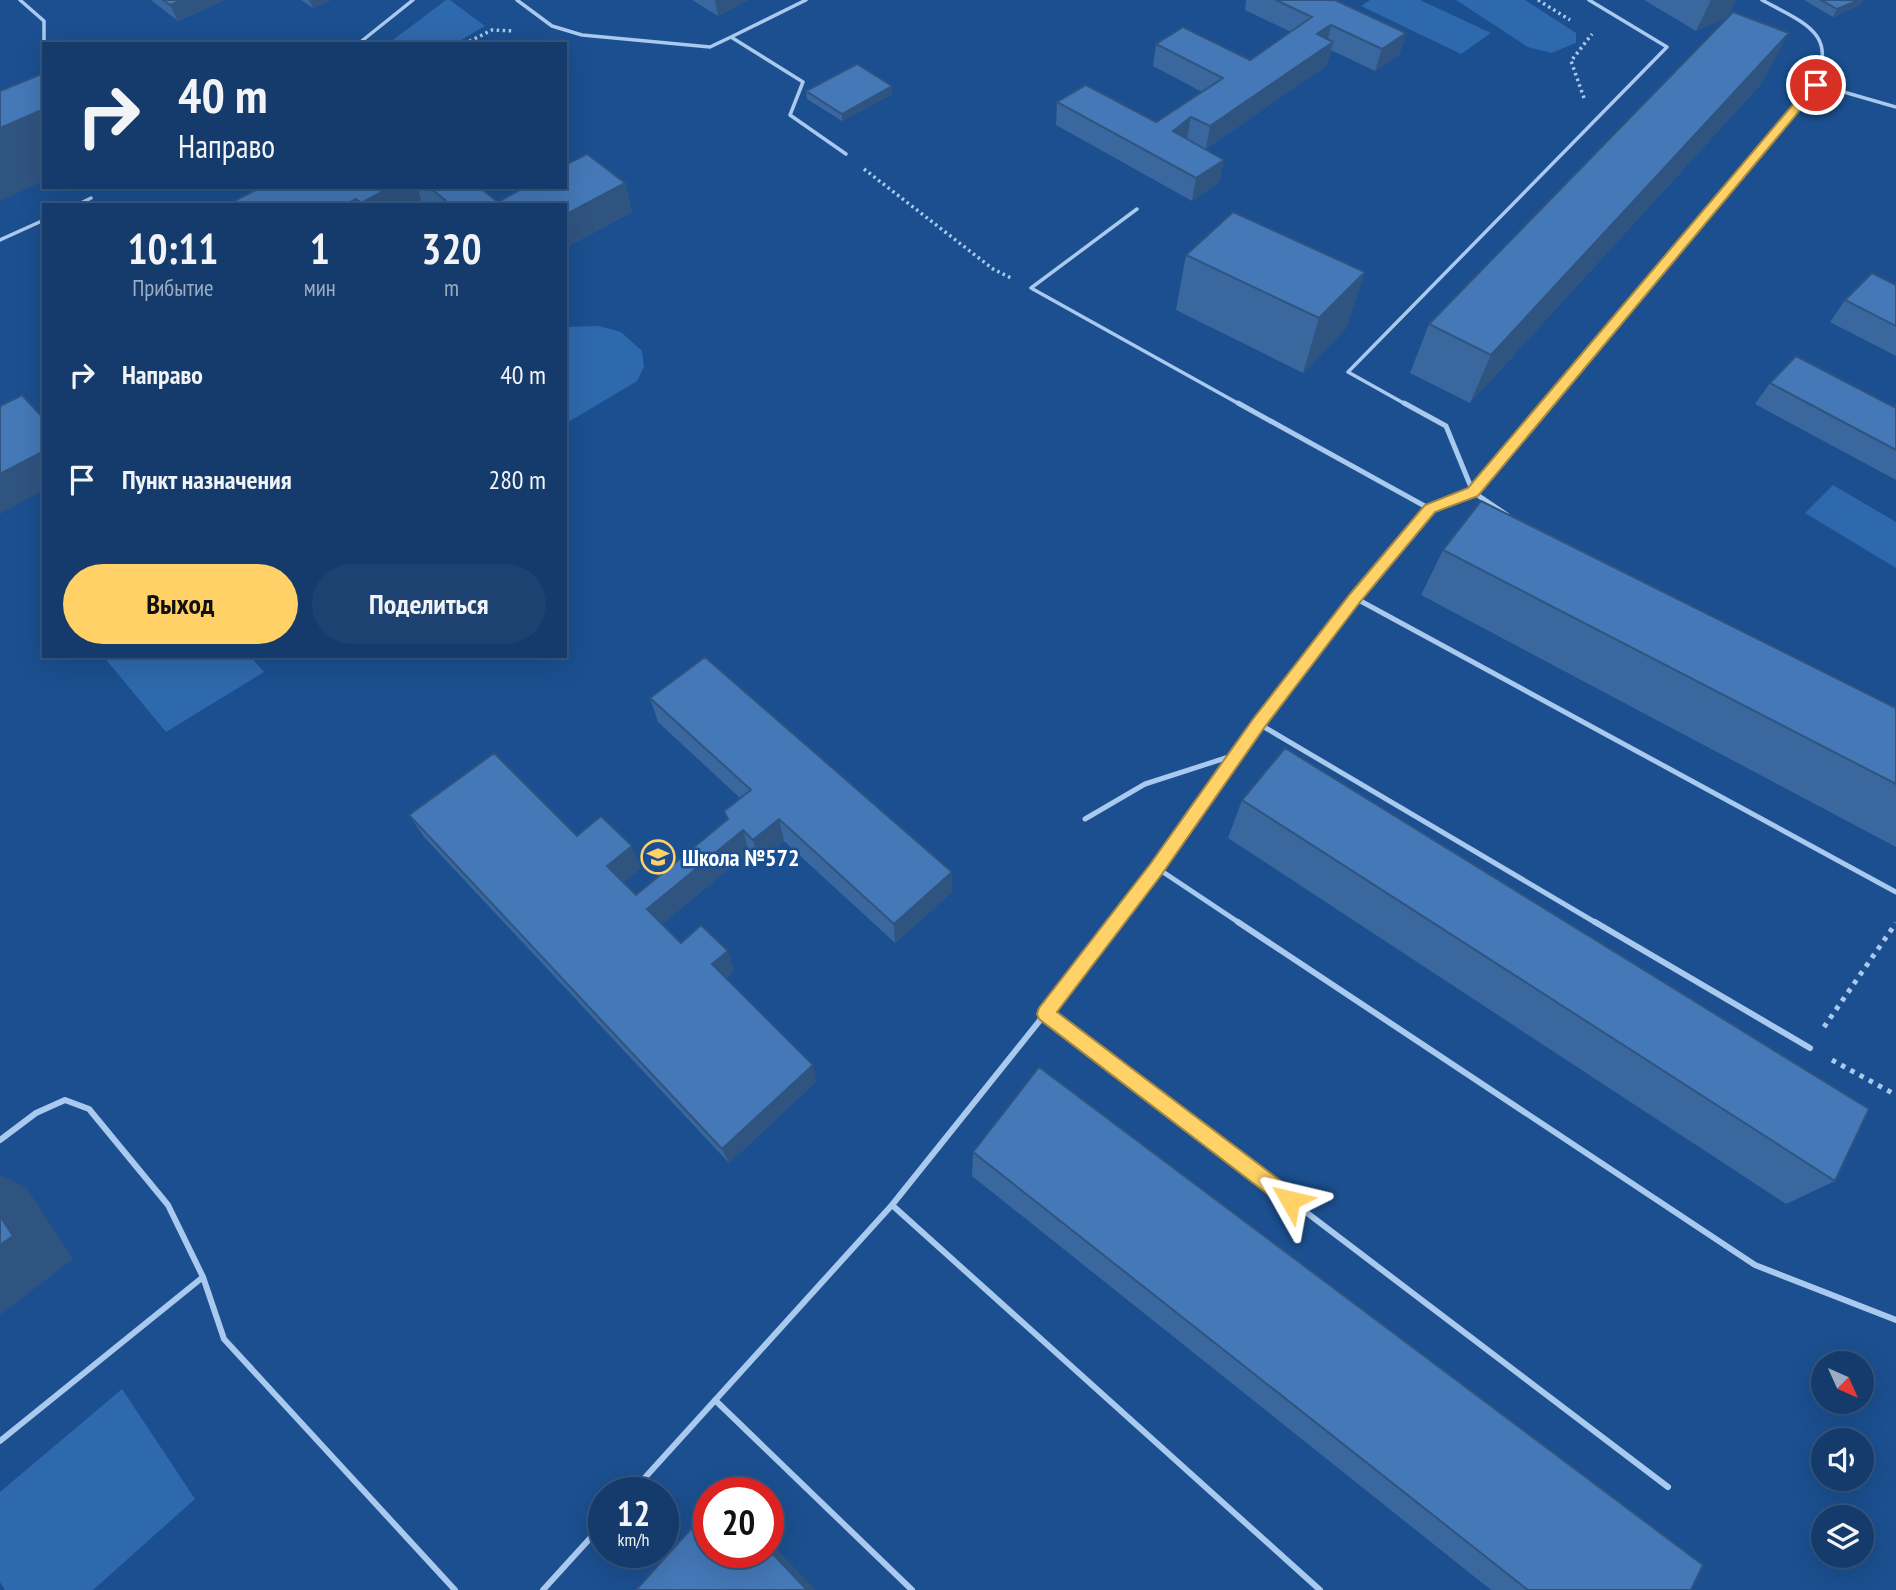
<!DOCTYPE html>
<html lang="ru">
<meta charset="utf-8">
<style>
:root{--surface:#143b6b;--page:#1d4271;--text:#f1f3f6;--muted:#9dadc1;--line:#33557e;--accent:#ffd166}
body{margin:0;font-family:"PT Sans Narrow",sans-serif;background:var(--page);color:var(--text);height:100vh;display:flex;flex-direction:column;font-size:26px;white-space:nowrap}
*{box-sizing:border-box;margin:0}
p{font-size:23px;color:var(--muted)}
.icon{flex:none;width:38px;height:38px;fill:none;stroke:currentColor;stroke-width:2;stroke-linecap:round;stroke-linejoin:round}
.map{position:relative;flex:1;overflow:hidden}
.details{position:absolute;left:42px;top:203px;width:525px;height:455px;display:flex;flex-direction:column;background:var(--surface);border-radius:0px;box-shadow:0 7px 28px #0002,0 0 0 2px var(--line)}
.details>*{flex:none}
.guide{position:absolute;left:42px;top:42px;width:525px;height:147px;border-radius:0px;box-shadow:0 7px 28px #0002,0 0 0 2px var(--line);background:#143b6b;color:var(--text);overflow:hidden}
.needle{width:46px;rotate:135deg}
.fabs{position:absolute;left:1811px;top:1351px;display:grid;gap:14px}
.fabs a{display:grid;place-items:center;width:63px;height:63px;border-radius:50%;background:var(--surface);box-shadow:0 7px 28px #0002,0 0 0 2px var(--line);font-size:35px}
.speed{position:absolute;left:588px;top:1477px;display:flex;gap:14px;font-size:35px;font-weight:700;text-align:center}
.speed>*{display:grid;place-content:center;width:91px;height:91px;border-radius:50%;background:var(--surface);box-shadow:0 7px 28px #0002,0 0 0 2px var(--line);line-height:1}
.speed small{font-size:18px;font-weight:400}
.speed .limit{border:10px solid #d22;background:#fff;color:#111}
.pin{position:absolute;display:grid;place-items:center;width:60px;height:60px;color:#fff;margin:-30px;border:4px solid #fff;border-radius:50%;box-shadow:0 2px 7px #0007}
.me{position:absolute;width:77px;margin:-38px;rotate:307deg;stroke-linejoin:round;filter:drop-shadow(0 0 5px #0008)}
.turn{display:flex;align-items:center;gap:24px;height:147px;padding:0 21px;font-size:32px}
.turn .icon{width:91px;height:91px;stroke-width:2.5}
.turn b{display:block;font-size:49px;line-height:60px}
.eta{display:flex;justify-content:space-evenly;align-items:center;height:119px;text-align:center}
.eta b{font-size:42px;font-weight:600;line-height:49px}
.cta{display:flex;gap:14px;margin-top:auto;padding:14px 21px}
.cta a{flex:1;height:80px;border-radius:42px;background:var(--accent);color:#111;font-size:28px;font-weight:600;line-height:80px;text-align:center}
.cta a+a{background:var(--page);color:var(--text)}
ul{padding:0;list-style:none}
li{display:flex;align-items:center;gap:21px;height:105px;padding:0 21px}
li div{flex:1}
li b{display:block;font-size:26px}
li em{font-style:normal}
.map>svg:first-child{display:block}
</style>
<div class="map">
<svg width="1896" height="1590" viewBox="0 0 1896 1590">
<rect width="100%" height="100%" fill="#1b4f8f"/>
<!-- green -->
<path fill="#2e69ad" d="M 446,0 L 450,0 L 485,26 L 461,40 L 448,44 L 389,43 Z
M 1370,0 L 1420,0 L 1491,33 L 1461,54 L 1361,6 Z
M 1456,0 L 1525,0 L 1576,33 L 1576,43 L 1551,53 L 1528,47 Z
M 599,326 L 621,332 L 642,351 L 644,367 L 637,381 L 565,424 L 565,327 Z
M 1833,485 L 1896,522 L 1896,568 L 1805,513 Z
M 103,656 L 250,656 L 264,672 L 166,732 Z
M 122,1389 L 195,1499 L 93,1590 L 5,1590 L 0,1582 L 0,1492 Z"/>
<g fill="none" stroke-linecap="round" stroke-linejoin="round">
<!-- path-far1 -->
<path stroke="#a9c9ee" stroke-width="3.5" stroke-dasharray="2.5 3.5" stroke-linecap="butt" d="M 1538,0 L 1570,20
M 464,44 L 492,30 L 514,31
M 1584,98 L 1571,61 L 1592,34
M 864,169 L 993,269 L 1011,278"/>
<!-- path -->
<path stroke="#a9c9ee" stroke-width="5" stroke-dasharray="4.5 6" stroke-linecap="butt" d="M 1824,1027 L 1896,923
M 1832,1060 L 1896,1095"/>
<!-- lane-far2 -->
<path stroke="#a9c9ee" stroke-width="3.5" d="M 20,0 L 44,21 L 44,49
M 517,0 L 552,26 L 582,35 L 710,47 L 731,37
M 806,0 L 731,37 L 803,82 L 790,115 L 846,154
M 358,44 L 413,0
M 1816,84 L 1896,107
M 77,205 L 91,198
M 1137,209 L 1031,288 L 1241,405
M 0,240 L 44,220
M 1407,405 L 1348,372 L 1667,47 L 1589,0
M 1547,405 L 1812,90 C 1841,34 1806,24 1762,0"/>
<!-- lane-far1 -->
<path stroke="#a9c9ee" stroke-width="5" d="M 1238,403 L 1430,509
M 1404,403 L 1446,426 L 1473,492 L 1507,515
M 1355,598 L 1896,892
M 1259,724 L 1598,924
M 1085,819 L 1145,784 L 1238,754
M 1157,868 L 1259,724 L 1355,598 L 1430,509 L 1473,492 L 1548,403
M 1114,924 L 1157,868 L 1241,924"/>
<!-- lane -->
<path stroke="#a9c9ee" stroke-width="6" d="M 1238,922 L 1755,1265 L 1896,1320
M 1595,922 L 1810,1048
M 1045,1014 L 1116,922
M 0,1140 L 36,1113 L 65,1100 L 89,1109 L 168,1205 L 203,1277 L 224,1339 L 455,1590
M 892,1205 L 1045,1014 L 1668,1487
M 715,1400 L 912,1590
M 0,1441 L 203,1277
M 631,1493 L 892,1205 L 1320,1590
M 543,1590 L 604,1523"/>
</g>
<!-- wall -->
<path fill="#3a679d" d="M 151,0 L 225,0 L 178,21 Z
M 301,0 L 331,0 L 313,8 Z
M 692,0 L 748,0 L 718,16 Z
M 1246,0 L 1335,0 L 1406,33 L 1399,55 L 1375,71 L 1331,50 L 1327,65 L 1206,149 L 1224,160 L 1219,182 L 1192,201 L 1056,125 L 1057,102 L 1156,122 L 1202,92 L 1153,66 L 1156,44 L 1250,60 L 1291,32 L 1245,10 Z
M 1644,0 L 1736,0 L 1728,17 L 1696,31 Z
M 1804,0 L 1863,0 L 1860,5 L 1833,17 Z
M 1762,83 L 1470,403 L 1410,373 L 1429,324 Z
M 806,91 L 892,94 L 842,121 L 807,99 Z
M 587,154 L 625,183 L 632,212 L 565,248 L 565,205 L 426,205 L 422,202 L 416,205 L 226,205 L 262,187 L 479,187 L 498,202 L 525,187 L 565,187 L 565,165 Z
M 1186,255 L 1347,327 L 1303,373 L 1176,310 Z
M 1896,285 L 1896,356 L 1830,322 L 1845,300 Z
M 1770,383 L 1894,407 L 1896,405 L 1896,480 L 1755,404 Z
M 1443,550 L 1896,708 L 1896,847 L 1421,595 Z
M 650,698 L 952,892 L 895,943 L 784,841 L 759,862 L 749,852 L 662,924 L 681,943 L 734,970 L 726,978 L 817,1081 L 729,1163 L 424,837 L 409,815 L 577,836 L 641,868 L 623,882 L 636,895 L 727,820 L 724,811 L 740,798 L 658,722 Z
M 1242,800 L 1835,1181 L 1786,1204 L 1228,838 Z
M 973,1152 L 1691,1590 L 1491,1590 L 972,1176 Z"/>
<!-- shaded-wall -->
<path fill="#305480" d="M 182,0 L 225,0 L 178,21 L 170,5 Z
M 309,0 L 331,0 L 313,8 Z
M 715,0 L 748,0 L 718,16 Z
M 1711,0 L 1736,0 L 1728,17 L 1696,31 Z
M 1859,0 L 1863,0 L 1860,5 L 1833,17 L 1837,9 Z
M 1331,25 L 1326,47 L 1333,42 L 1327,65 L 1206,149 L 1210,126 L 1317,34 Z
M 1406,33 L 1399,55 L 1375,71 L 1382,49 Z
M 1789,33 L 1762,83 L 1470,403 L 1491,355 Z
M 892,86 L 892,94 L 842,121 L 842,114 Z
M 44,109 L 44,181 L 0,201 L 0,128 Z
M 1191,117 L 1187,139 L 1173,131 Z
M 1224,160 L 1219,182 L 1192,201 L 1196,178 Z
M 625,183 L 632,212 L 565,248 L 565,215 Z
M 381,187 L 417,187 L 422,202 L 416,205 L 362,205 L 361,203 Z
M 356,199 L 358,205 L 345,205 Z
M 1365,272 L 1347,327 L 1303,373 L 1319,318 Z
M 44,451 L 44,490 L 0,514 L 0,474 Z
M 779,819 L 784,841 L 759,862 L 753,840 Z
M 743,830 L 749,852 L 656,929 L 647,909 Z
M 632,846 L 641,868 L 617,887 L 607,866 Z
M 952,872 L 952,892 L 895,943 L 894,924 Z
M 728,951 L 734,970 L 719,983 L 712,964 Z
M 813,1065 L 817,1081 L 729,1163 L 722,1149 Z
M 0,1175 L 26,1187 L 73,1259 L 0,1315 Z
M 768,1540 L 816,1590 L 807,1590 L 768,1549 Z"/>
<!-- building -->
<path fill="#4478b7" stroke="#305480" stroke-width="2" d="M 163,0 L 182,0 L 170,5 Z
M 1276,0 L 1335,0 L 1406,33 L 1382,49 L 1331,25 L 1317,34 L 1333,42 L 1210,126 L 1191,117 L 1173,131 L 1224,160 L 1196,178 L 1057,102 L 1086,85 L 1156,122 L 1223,78 L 1156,44 L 1183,27 L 1250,60 L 1312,17 Z
M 1821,0 L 1859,0 L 1837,9 Z
M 1733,12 L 1789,33 L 1491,355 L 1429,324 Z
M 857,64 L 892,86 L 842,114 L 806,91 Z
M 44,73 L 44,109 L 0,128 L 0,91 Z
M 587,154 L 625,183 L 565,215 L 565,205 L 451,205 L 429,187 L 479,187 L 498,202 L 525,187 L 565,187 L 565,165 Z
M 262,187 L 381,187 L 378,189 L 382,192 L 361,203 L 356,199 L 345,205 L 226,205 Z
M 1233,212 L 1365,272 L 1319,318 L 1186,255 Z
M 1872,273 L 1896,285 L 1896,326 L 1845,300 Z
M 1796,356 L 1894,407 L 1896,405 L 1896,450 L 1770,383 Z
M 22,395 L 44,419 L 44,451 L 0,474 L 0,406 Z
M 1481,501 L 1896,708 L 1896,784 L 1443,550 Z
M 705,657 L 952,872 L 894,924 L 779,819 L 753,840 L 743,830 L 647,909 L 681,943 L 701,925 L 728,951 L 712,964 L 813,1065 L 722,1149 L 409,815 L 494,753 L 577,836 L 601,816 L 632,846 L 607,866 L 636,895 L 728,819 L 724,811 L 751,790 L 650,698 Z
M 1285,748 L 1869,1109 L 1835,1181 L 1242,800 Z
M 1039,1067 L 1703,1565 L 1691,1590 L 1528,1590 L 973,1152 Z
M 0,1216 L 13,1236 L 0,1245 Z
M 709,1509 L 709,1552 L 768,1552 L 768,1549 L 807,1590 L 636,1590 Z"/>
<!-- route -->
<path fill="#ffd166" stroke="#a68842" stroke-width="2" d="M 1812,82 L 1821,85 L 1478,496 L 1435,512 L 1360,602 L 1264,728 L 1162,874 L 1057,1012 L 1297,1193 L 1300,1200 L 1297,1206 L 1290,1209 L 1283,1206 L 1039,1019 L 1037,1014 L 1039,1008 L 1151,863 L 1253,719 L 1350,594 L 1425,505 L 1468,488 Z"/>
<!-- icons -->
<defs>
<symbol id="school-ring" viewBox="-11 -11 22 22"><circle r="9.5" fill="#1b4f8f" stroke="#ffd166" stroke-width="1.5"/><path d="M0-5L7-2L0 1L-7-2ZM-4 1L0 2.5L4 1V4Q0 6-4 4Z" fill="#ffd166"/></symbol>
</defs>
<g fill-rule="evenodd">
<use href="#school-ring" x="639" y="838" width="38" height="38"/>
</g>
<g text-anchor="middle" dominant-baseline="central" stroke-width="5" stroke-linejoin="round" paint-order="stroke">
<!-- poi labels -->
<g font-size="24" font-weight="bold" fill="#fff" stroke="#1b4f8f" text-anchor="start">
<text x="682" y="857">Школа №572</text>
</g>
</g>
</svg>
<div class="fabs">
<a><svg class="needle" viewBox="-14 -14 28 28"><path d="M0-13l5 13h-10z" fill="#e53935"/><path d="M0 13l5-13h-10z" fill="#9dadc1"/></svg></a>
<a><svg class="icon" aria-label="sound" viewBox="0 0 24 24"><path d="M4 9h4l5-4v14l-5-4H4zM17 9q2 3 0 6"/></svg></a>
<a><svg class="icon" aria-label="layers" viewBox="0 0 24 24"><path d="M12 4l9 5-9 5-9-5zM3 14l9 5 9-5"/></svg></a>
</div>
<div class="speed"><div>12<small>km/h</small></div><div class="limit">20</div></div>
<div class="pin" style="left:1816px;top:85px;background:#d93025"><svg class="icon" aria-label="arrive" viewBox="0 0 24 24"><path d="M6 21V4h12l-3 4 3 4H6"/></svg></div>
<svg class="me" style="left:1290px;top:1200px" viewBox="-20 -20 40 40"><path d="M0-17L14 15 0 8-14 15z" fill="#ffd166" stroke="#fff" stroke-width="4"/></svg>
<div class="guide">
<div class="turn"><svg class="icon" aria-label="right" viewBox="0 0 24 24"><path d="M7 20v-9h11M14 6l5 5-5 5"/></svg><div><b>40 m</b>Направо</div></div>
</div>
<section class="details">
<div class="eta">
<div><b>10:11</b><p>Прибытие</p></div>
<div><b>1</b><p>мин</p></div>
<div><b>320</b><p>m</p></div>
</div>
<ul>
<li><svg class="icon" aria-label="right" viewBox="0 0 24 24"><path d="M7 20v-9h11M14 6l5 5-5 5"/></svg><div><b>Направо</b></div><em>40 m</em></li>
<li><svg class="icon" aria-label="arrive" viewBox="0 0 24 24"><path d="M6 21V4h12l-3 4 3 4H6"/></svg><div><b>Пункт назначения</b></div><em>280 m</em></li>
</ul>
<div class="cta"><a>Выход</a><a>Поделиться</a></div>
</section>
</div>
